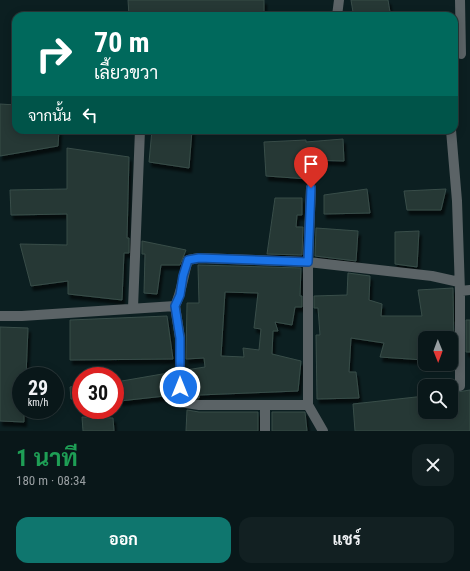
<!DOCTYPE html>
<html lang="th">
<meta charset="utf-8">
<style>
:root{--surface:#091719;--page:#122022;--text:#f1f3f6;--muted:#999fa2;--line:#293638;--accent:#0f766e}
body{margin:0;font-family:"Roboto Condensed",Sarabun,sans-serif;background:var(--page);color:var(--text);height:100vh;display:flex;flex-direction:column;font-size:15px;white-space:nowrap}
*{box-sizing:border-box;margin:0}
p{font-size:13px;color:var(--muted)}
.icon{flex:none;width:22px;height:22px;fill:none;stroke:currentColor;stroke-width:2;stroke-linecap:round;stroke-linejoin:round}
.map{position:relative;height:431px;overflow:hidden}
.panel{display:flex;flex-direction:column;background:var(--surface);flex:1}
.panel>*{flex:none}
.guide{position:absolute;left:12px;top:12px;width:446px;height:122px;border-radius:12px;box-shadow:0 2px 10px #0003,0 0 0 1px var(--line);background:#00695c;color:#fff;overflow:hidden}
.needle{width:26px;rotate:179deg}
.controls{position:absolute;left:418px;top:331px;display:grid;gap:8px}
.controls a{display:grid;place-items:center;width:40px;height:40px;border-radius:8px;background:var(--surface);box-shadow:0 2px 10px #0003,0 0 0 1px var(--line);font-size:20px}
.speed{position:absolute;left:12px;top:367px;display:flex;gap:8px;font-size:20px;font-weight:700;text-align:center}
.speed>*{display:grid;place-content:center;width:52px;height:52px;border-radius:50%;background:var(--surface);box-shadow:0 2px 10px #0003,0 0 0 1px var(--line);line-height:1}
.speed small{font-size:10px;font-weight:400}
.speed .limit{border:6px solid #d22;background:#fff;color:#111}
.pin{position:absolute;display:grid;place-items:center;width:34px;height:34px;color:#fff;margin:-41px -17px;border-radius:50% 50% 50% 0;rotate:-45deg;box-shadow:0 0 4px #0007}
.pin .icon{rotate:45deg}
.me{position:absolute;width:44px;margin:-22px;rotate:0deg;stroke-linejoin:round;filter:drop-shadow(0 0 3px #0008)}
.turn{display:flex;align-items:center;gap:14px;height:84px;padding:0 16px;font-size:18px}
.turn .icon{width:52px;height:52px;stroke-width:2.5}
.turn b{display:block;font-size:28px;line-height:34px}
.then{display:flex;align-items:center;height:38px;padding:0 16px;background:#0003;gap:8px;font-size:15px}
.round{display:grid;place-items:center;flex:none;width:42px;height:42px;border-radius:12px;background:var(--page)}
.summary{display:flex;align-items:center;justify-content:space-between;height:68px;padding:0 16px}
h1{font-size:24px;font-weight:700;line-height:30px;color:#1e9e55}
.cta{display:flex;gap:8px;margin-top:auto;padding:8px 16px}
.cta a{flex:1;height:46px;border-radius:12px;background:var(--accent);color:#fff;font-size:16px;font-weight:700;line-height:46px;text-align:center}
.cta a+a{background:var(--page);color:var(--text)}
.map>svg:first-child{display:block}
</style>
<div class="map">
<svg width="470" height="431" viewBox="0 0 470 431">
<defs>
<filter id="shadow"><feDropShadow dx="2.5" dy="4.5" stdDeviation="1" flood-color="#0009"/></filter>
</defs>
<rect width="100%" height="100%" fill="#0c1f21"/>
<!-- building -->
<path fill="#253834" stroke="#394d49" fill-rule="evenodd" filter="url(#shadow)" d="M 128,0 L 264,0 L 264,16 L 129,16 Z
M 351,0 L 388,0 L 390,12 L 353,12 Z
M 0,104 L 16,105 L 16,130 L 59,130 L 58,146 L 0,156 Z
M 152,130 L 192,130 L 189,168 L 149,162 Z
M 343,139 L 344,161 L 308,160 L 309,179 L 266,176 L 264,142 L 306,140 L 306,142 Z
M 67,148 L 129,157 L 127,238 L 129,238 L 129,253 L 124,253 L 122,300 L 68,294 L 68,281 L 31,286 L 20,244 L 67,245 L 67,214 L 11,215 L 10,190 L 67,189 Z
M 367,189 L 370,213 L 324,214 L 324,195 Z
M 446,189 L 441,210 L 407,210 L 404,191 Z
M 275,198 L 302,198 L 302,215 L 297,215 L 296,227 L 303,227 L 302,255 L 267,254 Z
M 316,228 L 358,231 L 356,261 L 315,256 Z
M 419,231 L 417,267 L 395,264 L 395,232 Z
M 142,241 L 186,250 L 180,265 L 161,265 L 157,294 L 144,293 L 145,254 L 142,254 Z
M 198,265 L 301,268 L 300,296 L 302,296 L 302,307 L 295,307 L 292,325 L 275,322 L 278,331 L 273,331 L 272,354 L 301,361 L 298,391 L 199,395 L 199,398 L 188,397 L 186,370 L 205,367 L 204,358 L 186,359 L 187,303 L 199,303 ZM 225,292 L 258,293 L 254,328 L 261,329 L 259,350 L 243,348 L 244,357 L 221,356 Z
M 348,273 L 370,276 L 369,300 L 382,304 L 381,316 L 422,316 L 418,290 L 453,288 L 454,350 L 451,350 L 451,338 L 422,338 L 424,360 L 380,357 L 384,343 L 351,338 L 349,372 L 356,372 L 359,398 L 317,399 L 316,335 L 320,335 L 318,308 L 314,308 L 314,296 L 347,295 Z
M 167,316 L 173,359 L 70,360 L 70,320 Z
M 466,320 L 470,320 L 470,352 L 466,352 Z
M 0,327 L 28,328 L 26,376 L 21,376 L 21,410 L 24,410 L 24,422 L 0,421 Z
M 174,372 L 174,395 L 120,401 L 116,382 Z
M 81,385 L 81,399 L 71,399 L 70,387 Z
M 470,390 L 470,431 L 355,431 L 353,404 L 425,396 L 425,412 L 451,412 L 451,393 Z
M 187,410 L 199,412 L 258,412 L 258,431 L 186,431 Z
M 272,412 L 305,412 L 307,431 L 272,431 Z
M 82,417 L 113,418 L 114,431 L 83,431 Z"/>
<g fill="none" stroke-linecap="round" stroke-linejoin="round">
<!-- minor -->
<path stroke="#5b6366" stroke-width="10" d="M 460,0 L 461,54
M 337,16 L 339,0
M 451,130 L 457,201 L 460,291 L 460,386
M 460,291 L 470,290
M 175,306 C 182,291 183,276 188,260 L 199,258 L 308,262 L 432,276 L 459,282
M 133,308 L 140,130
M 0,316 L 22,316 L 175,306 L 180,338 L 180,402 L 199,405 L 308,405 L 323,431
M 308,405 L 308,262 L 311,188
M 265,431 L 265,405"/>
</g>
<g fill="none" stroke-linecap="round" stroke-linejoin="round">
<defs>
<path id="route" d="M 180,387 L 180,338 L 175,306 L 180,295 L 183,276 L 188,260 L 199,258 L 308,262 L 311,188"/>
</defs>
<!-- route casing -->
<use href="#route" stroke="#114b97" stroke-width="10"/>
<!-- route -->
<use href="#route" stroke="#1a73e8" stroke-width="7"/>
</g>
</svg>
<div class="controls">
<a><svg class="needle" viewBox="-14 -14 28 28"><path d="M0-13l5 13h-10z" fill="#e53935"/><path d="M0 13l5-13h-10z" fill="#999fa2"/></svg></a>
<a><svg class="icon" aria-label="search" viewBox="0 0 24 24"><circle cx="10" cy="10" r="6"/><path d="M15 15l6 6"/></svg></a>
</div>
<div class="speed"><div>29<small>km/h</small></div><div class="limit">30</div></div>
<div class="pin" style="left:311px;top:188px;background:#d93025"><svg class="icon" aria-label="arrive" viewBox="0 0 24 24"><path d="M6 21V4h12l-3 4 3 4H6"/></svg></div>
<svg class="me" style="left:180px;top:387px" viewBox="-20 -20 40 40"><circle r="17" fill="#1a73e8" stroke="#fff" stroke-width="3"/><path d="M0-11L8 9 0 5-8 9z" fill="#fff"/></svg>
<div class="guide">
<div class="turn"><svg class="icon" aria-label="right" viewBox="0 0 24 24"><path d="M7 20v-9h11M14 6l5 5-5 5"/></svg><div><b>70 m</b>เลี้ยวขวา</div></div>
<div class="then">จากนั้น<svg class="icon" aria-label="left" viewBox="0 0 24 24"><path d="M17 20v-9H6M10 6l-5 5 5 5"/></svg></div>
</div>
</div>
<section class="panel">
<div class="summary"><div><h1>1 นาที</h1><p>180 m · 08:34</p></div><a class="round"><svg class="icon" aria-label="close" viewBox="0 0 24 24"><path d="M6 6l12 12M18 6L6 18"/></svg></a></div>
<div class="cta"><a>ออก</a><a>แชร์</a></div>
</section>
